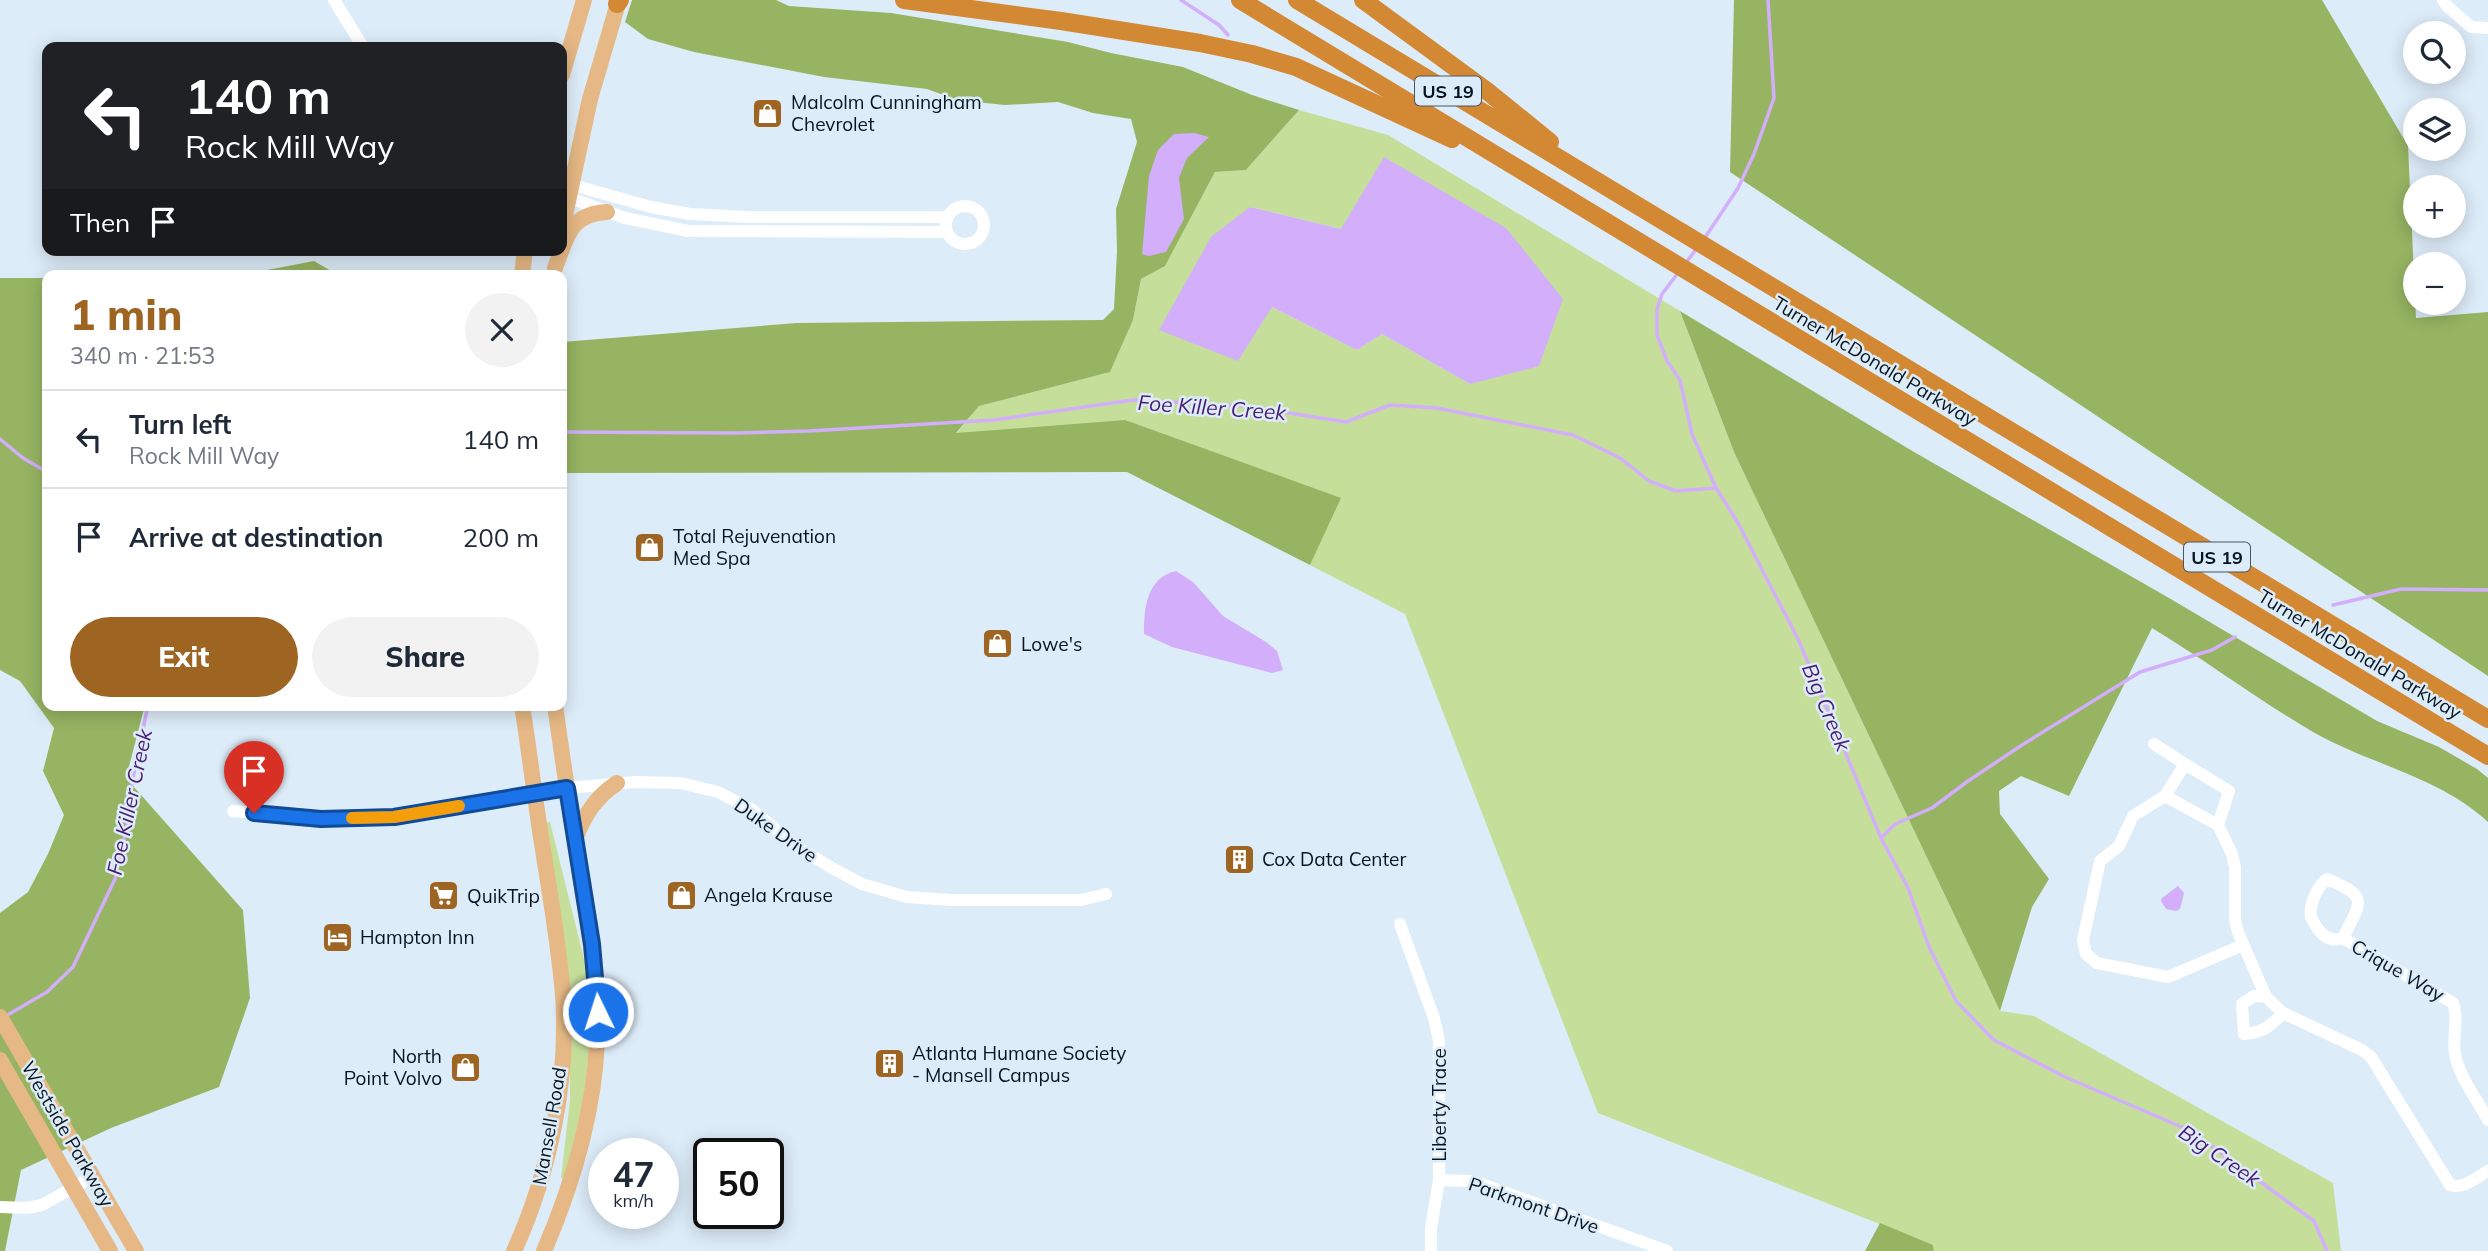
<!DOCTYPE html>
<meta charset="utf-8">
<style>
:root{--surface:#fff;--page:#f2f2f3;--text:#1f2937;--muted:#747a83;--line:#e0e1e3;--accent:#9e6422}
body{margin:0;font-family:Mulish,sans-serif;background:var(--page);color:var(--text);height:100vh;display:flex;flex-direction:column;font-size:26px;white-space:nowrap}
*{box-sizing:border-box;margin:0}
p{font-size:23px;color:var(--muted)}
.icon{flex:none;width:38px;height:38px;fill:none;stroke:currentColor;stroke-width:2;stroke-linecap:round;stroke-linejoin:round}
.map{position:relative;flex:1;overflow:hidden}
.sheet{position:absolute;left:42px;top:270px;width:525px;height:441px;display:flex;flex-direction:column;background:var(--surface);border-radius:14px;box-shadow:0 4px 18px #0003}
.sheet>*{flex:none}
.guide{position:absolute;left:42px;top:42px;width:525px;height:214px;border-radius:14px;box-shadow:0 4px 18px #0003;background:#202124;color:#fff;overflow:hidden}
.fabs{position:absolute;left:2403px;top:21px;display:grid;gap:14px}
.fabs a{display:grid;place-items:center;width:63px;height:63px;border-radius:50%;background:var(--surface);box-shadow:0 4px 18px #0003;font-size:35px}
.speed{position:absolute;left:588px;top:1138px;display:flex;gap:14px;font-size:35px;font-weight:700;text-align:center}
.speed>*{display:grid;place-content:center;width:91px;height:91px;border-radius:50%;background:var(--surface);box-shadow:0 4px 18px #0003;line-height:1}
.speed small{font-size:18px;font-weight:400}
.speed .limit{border:4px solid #111;border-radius:10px;background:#fff;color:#111}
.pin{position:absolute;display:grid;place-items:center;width:60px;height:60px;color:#fff;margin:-72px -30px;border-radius:50% 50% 50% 0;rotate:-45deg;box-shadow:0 0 7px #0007}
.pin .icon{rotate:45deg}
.me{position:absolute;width:77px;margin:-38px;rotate:356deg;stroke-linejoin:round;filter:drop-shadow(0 0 5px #0008)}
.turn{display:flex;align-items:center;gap:24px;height:147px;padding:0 28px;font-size:32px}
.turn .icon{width:91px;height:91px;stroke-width:2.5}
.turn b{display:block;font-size:49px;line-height:60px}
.then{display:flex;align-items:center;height:66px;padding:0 28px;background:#0003;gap:14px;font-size:26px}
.round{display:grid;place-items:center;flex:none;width:74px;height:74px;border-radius:37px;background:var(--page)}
.summary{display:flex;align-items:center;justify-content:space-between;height:119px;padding:0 28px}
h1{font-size:42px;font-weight:800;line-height:52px;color:var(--accent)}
.primary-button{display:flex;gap:14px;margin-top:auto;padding:14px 28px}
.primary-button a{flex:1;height:80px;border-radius:42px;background:var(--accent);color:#fff;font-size:28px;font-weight:800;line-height:80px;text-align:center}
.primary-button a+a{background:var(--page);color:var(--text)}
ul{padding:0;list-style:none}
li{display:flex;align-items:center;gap:21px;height:98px;padding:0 28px;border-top:2px solid var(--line)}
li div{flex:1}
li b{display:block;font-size:26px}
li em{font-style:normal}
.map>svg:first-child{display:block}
</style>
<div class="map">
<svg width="2488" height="1251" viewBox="0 0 2488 1251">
<rect width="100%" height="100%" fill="#ddecf9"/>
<!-- green -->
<path fill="#c5df9b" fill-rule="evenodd" d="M 1299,110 L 1388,135 L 1680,311 L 1734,452 L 2000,1011 L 2034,1016 L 2333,1183 L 2341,1251 L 1934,1251 L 1933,1245 L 1598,1113 L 1405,614 L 1310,565 L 1340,498 L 956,434 L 979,406 L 1110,372 L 1133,320 L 1141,279 L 1165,266 L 1215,172 L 1246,170 ZM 1250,207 L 1341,229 L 1470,384 L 1382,334 L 1357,350 L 1272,307 Z
M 548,822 L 550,822 L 587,971 C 595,1045 585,1106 564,1178 L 561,1178 L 570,1099 L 570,1044 L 546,824 Z"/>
<!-- forest -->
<path fill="#96b462" d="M 632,0 L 776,0 L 789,6 L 891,13 L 1068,42 L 1111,53 L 1183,67 L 1252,95 L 1299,110 L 1246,170 L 1215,172 L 1165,266 L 1141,279 L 1133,320 L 1110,372 L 979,406 L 956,433 L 1125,420 L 1341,498 L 1310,565 L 1127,472 L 562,473 L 562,342 L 797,323 L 1103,320 L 1114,309 L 1117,252 L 1116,209 L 1137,142 L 1131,119 L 1093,113 L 1058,102 L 1005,105 L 957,100 L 927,89 L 824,77 L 694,52 L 648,39 L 625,22 Z
M 1734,0 L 2322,0 L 2408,146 L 2416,318 L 2488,312 L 2488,676 L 1730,172 Z
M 314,261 L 338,275 L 241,275 Z
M 0,278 L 47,278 L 47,705 L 145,705 L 126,778 L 243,910 L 250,998 L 219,1087 L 111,1128 L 21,1170 L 5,1251 L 0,1251 L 0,913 L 28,892 L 48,854 L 64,815 L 43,771 L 54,728 L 20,681 L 0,670 Z
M 1680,311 L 1914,452 L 2169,598 L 2377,721 L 2439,747 L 2477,769 L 2488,778 L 2488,822 C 2440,777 2369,764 2313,732 C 2258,700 2207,661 2152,628 L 2069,796 L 2021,776 L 1999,791 L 2000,814 L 2049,879 L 2032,907 L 2000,1011 L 1734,452 Z
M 1880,1223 L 1933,1245 L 1934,1251 L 1865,1251 Z"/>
<!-- water -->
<path fill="#d2aefb" d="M 1194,133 L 1209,137 L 1187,158 L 1179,178 L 1184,219 L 1166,252 L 1149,256 L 1142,254 L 1149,176 L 1158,150 L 1174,134 Z
M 1384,157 L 1506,228 L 1563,299 L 1539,366 L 1470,384 L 1382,334 L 1357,350 L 1272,307 L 1238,361 L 1159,330 L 1211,237 L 1250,207 L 1341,229 Z
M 1176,571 L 1193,582 L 1223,616 L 1266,642 L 1277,651 L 1283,670 L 1272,673 L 1172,647 L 1144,634 C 1144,609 1146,578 1176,571 Z
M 2178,886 L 2184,893 L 2180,909 L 2176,911 L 2166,909 L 2161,901 L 2162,898 Z"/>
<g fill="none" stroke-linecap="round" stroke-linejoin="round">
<!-- stream -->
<path stroke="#d2aefb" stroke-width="3.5" d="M 1181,0 L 1219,25 L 1228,35
M 1704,239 L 1738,188 L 1754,154 L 1774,98 L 1768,0
M 1685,264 L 1697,248
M 1678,273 L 1662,294 L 1657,309 L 1657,335 L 1667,361 L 1680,380 L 1692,434 L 1716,488 L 1737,521 L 1799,641 L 1881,838 L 1908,888 L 1929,947 L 1956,1001 L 1994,1040 L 2063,1076 L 2191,1131 L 2314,1221 L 2327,1251
M 562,432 L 736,433 L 809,431 L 994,420 L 1133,400 L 1245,406 L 1346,422 L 1390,405 L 1437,408 L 1573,435 L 1620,458 L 1649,481 L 1676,491 L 1716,488
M 0,439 L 23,458 L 47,472
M 2333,605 L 2401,589 L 2488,590
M 1881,838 L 1895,824 L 1932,808 L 1968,781 L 2022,745 L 2140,672 L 2212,650 L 2235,637
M 4,1017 L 47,992 L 73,967 L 115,879 L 128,821 L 132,783 L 148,705"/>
<!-- minor -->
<path stroke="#fff" stroke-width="12" d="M 334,0 L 363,47
M 2443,0 L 2447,6 L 2471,27 L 2488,28
M 562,182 L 651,207 L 690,214 L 747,217 L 947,217
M 562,195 L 625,218 L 688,231 L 947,232
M946 225a19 19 0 1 1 38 0a19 19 0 1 1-38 0Z
M 2154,744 L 2185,764 L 2165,796
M 2185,764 L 2229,791 L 2218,825
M 233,811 L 321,819 L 394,817 L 567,788 L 635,782 L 680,783 L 718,792 L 751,809 L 796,846 L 832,868 L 862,884 L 907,897 L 952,900 L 1081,900 L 1106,894
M 2327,879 C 2370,897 2361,901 2343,938 C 2327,944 2317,930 2311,917 C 2309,904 2317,887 2327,879 Z
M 1400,924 L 1434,1018 L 1439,1041 L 1439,1180 L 1431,1228 L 1431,1251
M 2343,938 L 2453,1003 C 2459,1019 2452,1037 2455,1054 C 2459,1077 2477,1099 2488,1120
M 2243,945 L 2168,977 L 2097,963 L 2086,954 L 2083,940 L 2100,861 L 2119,846 L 2133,816 L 2165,796 L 2218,825 L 2232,854 L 2235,867 L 2235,920 L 2238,932 L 2266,997 L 2283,1013 L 2362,1050 L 2371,1057 L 2450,1185 C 2463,1190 2477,1177 2488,1171
M 2266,997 L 2254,996 L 2242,1004 L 2244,1034 C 2262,1033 2271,1026 2283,1013
M 1439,1180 L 1473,1181 L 1667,1251
M 0,1207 L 27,1208 L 42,1205 L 92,1177"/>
<!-- major -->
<path stroke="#e5b885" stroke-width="16" d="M 562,75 L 584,0
M 562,229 L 590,99 L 619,0
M 555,268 C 567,237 569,214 607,212
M 522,275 L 525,250
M 576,837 C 585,814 596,797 617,783
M 0,1017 L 136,1251
M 0,1060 L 110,1251
M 514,1251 C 549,1174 569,1082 563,996 C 559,943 549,890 541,837 C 534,793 529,749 522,705
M 544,1251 C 572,1186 594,1113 597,1041 C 599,993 591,947 584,899 C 574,835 564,770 555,705"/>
<!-- highway -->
<path stroke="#d38833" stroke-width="18" d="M 904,0 L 1061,21 L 1200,43 L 1252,54 L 1296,67 L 1452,139
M 1240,0 L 2488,756
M 1297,0 L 2488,719
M 1363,0 L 1487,91 L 1550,142
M 617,4 L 620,0"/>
</g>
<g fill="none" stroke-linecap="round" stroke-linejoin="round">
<defs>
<path id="route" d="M 254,813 L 321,819 L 394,817 L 567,788 L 592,944 L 598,1012"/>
</defs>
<!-- route casing -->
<use href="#route" stroke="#114b97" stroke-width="18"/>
<!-- route -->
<use href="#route" stroke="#1a73e8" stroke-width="12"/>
<!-- slow -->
<path stroke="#f59e0b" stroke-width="12" d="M 352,818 L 394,817 L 459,806"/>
</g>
<!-- icons -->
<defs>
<symbol id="shop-square" viewBox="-11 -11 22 22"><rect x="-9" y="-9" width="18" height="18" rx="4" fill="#9e6422" stroke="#ddecf9"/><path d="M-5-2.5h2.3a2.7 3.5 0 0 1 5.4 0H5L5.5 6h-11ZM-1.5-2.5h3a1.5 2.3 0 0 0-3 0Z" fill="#fff"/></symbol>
<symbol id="building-square" viewBox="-11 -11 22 22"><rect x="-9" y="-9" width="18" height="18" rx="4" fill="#9e6422" stroke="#ddecf9"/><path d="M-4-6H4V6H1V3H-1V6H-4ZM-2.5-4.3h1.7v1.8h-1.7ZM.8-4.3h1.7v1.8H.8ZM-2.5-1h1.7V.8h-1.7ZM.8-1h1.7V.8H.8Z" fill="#fff"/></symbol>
<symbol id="supermarket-square" viewBox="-11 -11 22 22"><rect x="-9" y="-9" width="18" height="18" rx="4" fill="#9e6422" stroke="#ddecf9"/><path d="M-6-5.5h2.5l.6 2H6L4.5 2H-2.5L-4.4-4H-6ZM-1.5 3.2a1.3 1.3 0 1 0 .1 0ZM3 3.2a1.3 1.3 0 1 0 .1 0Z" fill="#fff"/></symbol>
<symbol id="hotel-square" viewBox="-11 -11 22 22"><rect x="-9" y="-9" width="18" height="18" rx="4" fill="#9e6422" stroke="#ddecf9"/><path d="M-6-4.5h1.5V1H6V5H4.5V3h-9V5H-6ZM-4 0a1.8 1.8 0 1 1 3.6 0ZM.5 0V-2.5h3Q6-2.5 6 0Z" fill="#fff"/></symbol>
</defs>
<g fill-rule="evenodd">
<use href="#shop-square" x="750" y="96" width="35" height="35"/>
<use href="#shop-square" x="632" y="530" width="35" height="35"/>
<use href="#shop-square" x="980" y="626" width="35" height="35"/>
<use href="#building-square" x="1222" y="842" width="35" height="35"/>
<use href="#shop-square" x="664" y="878" width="35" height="35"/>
<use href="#supermarket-square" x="426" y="878" width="35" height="35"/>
<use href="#hotel-square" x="320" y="920" width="35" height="35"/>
<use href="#building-square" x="872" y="1046" width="35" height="35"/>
<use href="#shop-square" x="448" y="1050" width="35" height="35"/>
</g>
<g text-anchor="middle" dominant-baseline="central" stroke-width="5" stroke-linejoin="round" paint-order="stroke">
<!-- shield labels -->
<g fill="#ddecf9" stroke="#485661" stroke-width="2">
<rect x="1415" y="76.5" width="66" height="29" rx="5"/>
<rect x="2184" y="542.5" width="66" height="29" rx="5"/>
</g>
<g font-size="18" font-weight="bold" fill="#081520">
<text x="1448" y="91">US 19</text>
<text x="2217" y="557">US 19</text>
</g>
<!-- poi labels -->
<g font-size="19" fill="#081520" stroke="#ddecf9" text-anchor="start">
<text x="791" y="102">Malcolm Cunningham<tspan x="791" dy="22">Chevrolet</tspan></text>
<text x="673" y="536">Total Rejuvenation<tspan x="673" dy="22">Med Spa</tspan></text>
<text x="1021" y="644">Lowe's</text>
<text x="1262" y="859">Cox Data Center</text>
<text x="704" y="895">Angela Krause</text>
<text x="467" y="896">QuikTrip</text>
<text x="360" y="937">Hampton Inn</text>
<text x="912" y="1053">Atlanta Humane Society<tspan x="912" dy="22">- Mansell Campus</tspan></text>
<text x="442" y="1056" text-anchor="end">North<tspan x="442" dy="22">Point Volvo</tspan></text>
</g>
<!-- street labels -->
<g font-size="19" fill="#081520" stroke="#ddecf9">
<text transform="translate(1875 361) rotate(31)">Turner McDonald Parkway</text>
<text transform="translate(2360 654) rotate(31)">Turner McDonald Parkway</text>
<text transform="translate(776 830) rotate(35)">Duke Drive</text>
<text transform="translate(2398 970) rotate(30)">Crique Way</text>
<text transform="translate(1439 1105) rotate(-90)">Liberty Trace</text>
<text transform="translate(549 1126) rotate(-80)">Mansell Road</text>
<text transform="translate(68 1134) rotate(60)">Westside Parkway</text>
<text transform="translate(1534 1205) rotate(19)">Parkmont Drive</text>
</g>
<!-- water labels -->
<g font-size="21" font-style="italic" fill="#4b1a72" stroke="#ddecf9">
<text transform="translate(1212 407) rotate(4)">Foe Killer Creek</text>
<text transform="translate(1827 707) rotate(67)">Big Creek</text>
<text transform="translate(129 802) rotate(-78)">Foe Killer Creek</text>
<text transform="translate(2220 1155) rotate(34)">Big Creek</text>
</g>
</g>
</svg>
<div class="fabs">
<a><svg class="icon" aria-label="search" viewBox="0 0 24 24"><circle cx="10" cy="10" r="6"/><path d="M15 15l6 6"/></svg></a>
<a><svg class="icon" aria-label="layers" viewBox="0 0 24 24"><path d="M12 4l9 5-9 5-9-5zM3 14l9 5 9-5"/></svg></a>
<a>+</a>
<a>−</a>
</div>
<div class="speed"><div>47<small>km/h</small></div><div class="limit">50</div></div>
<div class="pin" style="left:254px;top:813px;background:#d93025"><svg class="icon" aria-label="arrive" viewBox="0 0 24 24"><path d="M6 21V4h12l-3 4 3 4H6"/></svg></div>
<svg class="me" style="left:598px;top:1012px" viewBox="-20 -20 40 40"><circle r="17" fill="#1a73e8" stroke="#fff" stroke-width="3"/><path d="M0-11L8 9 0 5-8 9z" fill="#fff"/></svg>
<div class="guide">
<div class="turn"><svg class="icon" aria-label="left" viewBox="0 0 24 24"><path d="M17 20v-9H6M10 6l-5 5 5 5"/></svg><div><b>140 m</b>Rock Mill Way</div></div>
<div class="then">Then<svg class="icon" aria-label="arrive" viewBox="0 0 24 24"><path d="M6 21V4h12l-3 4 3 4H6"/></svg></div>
</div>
<section class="sheet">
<div class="summary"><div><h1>1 min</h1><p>340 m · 21:53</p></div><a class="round"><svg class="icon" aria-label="close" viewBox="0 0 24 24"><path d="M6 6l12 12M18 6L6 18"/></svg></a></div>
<ul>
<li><svg class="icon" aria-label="left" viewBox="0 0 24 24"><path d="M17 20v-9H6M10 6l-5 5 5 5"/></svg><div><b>Turn left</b><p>Rock Mill Way</p></div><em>140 m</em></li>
<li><svg class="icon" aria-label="arrive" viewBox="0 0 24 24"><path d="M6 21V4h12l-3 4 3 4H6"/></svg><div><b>Arrive at destination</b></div><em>200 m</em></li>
</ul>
<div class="primary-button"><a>Exit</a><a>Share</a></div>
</section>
</div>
